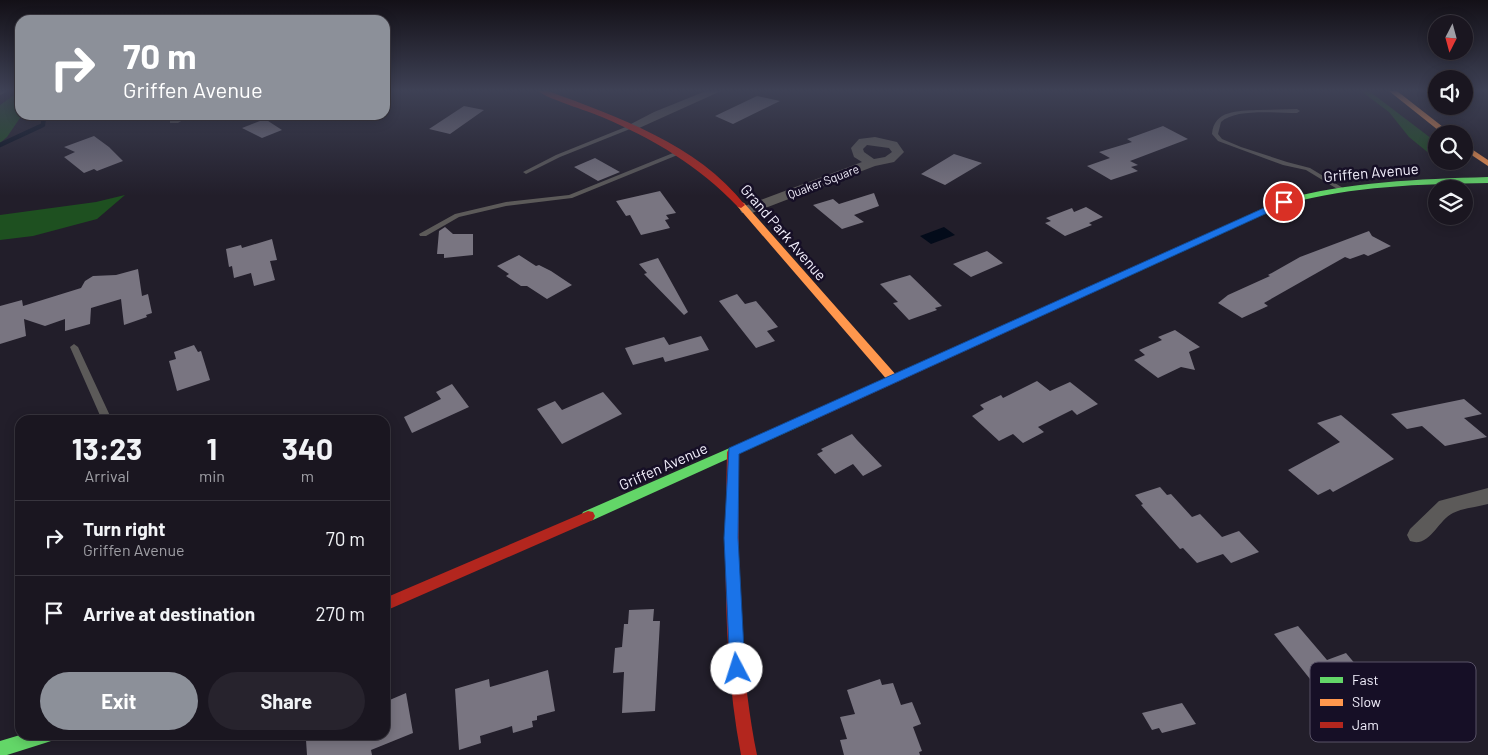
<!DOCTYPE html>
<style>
:root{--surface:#1a1620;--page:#27232d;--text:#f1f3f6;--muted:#9f9fa5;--line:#38353e;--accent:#8c9099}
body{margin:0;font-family:Barlow,sans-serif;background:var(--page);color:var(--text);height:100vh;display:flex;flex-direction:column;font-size:19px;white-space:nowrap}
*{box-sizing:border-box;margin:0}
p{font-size:16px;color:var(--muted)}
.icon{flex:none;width:28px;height:28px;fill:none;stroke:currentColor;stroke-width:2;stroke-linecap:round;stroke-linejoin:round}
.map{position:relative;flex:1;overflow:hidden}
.details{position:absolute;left:15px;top:415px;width:375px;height:325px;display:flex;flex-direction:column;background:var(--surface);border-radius:15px;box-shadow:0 2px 12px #0003,0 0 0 1px var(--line)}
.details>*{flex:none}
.top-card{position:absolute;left:15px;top:15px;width:375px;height:105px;border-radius:15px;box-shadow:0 2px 12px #0003,0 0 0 1px var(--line);background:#8c9099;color:#fff;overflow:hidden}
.needle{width:32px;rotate:186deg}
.buttons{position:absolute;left:1428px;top:15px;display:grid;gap:10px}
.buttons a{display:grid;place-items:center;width:45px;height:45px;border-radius:50%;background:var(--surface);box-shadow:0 2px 12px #0003,0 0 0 1px var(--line);font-size:25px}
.pin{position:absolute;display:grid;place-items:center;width:42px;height:42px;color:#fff;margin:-21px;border:2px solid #fff;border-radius:50%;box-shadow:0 1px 5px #0007}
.me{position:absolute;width:55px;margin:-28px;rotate:355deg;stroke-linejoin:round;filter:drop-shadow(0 0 4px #0008)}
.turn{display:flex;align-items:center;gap:18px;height:105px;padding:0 25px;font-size:22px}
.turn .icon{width:65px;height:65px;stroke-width:2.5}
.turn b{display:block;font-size:35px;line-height:42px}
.eta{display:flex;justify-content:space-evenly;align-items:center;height:85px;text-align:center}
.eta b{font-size:30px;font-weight:700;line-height:35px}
.button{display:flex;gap:10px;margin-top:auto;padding:10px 25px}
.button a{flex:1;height:58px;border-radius:30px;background:var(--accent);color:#fff;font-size:20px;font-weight:700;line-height:58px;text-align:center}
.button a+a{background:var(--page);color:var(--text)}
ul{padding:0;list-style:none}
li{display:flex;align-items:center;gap:15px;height:75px;padding:0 25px;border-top:1px solid var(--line)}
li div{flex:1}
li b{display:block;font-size:19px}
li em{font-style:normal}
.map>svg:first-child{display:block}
</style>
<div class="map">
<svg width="1488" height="755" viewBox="0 0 1488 755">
<rect width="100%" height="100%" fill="#221e2a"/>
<!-- forest -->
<path fill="#1e5020" d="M 20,91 L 20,115 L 22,115 L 7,137 L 0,143 L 0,105 Z
M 1361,91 L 1369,91 L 1436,142 L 1436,159 L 1409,137 L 1389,112 Z
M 125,195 L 97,219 L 33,236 L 0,240 L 0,215 L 96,202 Z"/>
<!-- water -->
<path fill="#030b1a" d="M 944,227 L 955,235 L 931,244 L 920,236 Z"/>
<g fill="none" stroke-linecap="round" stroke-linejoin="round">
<!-- stream -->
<path stroke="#030b1a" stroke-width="4.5" d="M 0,145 L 43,125 L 44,115"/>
</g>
<!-- building -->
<path fill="#797581" d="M 757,96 L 780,101 L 733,124 L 715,116 Z
M 464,106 L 484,110 L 450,134 L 429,129 Z
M 265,119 L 282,130 L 262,138 L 242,128 Z
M 1163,126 L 1188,139 L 1130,161 L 1138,165 L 1131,167 L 1138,171 L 1111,180 L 1087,166 L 1110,158 L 1099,152 L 1132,142 L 1127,139 Z
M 94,136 L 109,147 L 123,161 L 97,171 L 94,169 L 84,173 L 64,157 L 75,152 L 64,147 Z
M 954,154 L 982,163 L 945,185 L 921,174 Z
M 595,158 L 620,172 L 598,181 L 574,167 Z
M 660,191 L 676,213 L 666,215 L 669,219 L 665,220 L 670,228 L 641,235 L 630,215 L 626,216 L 616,201 Z
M 874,193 L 879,206 L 854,215 L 864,222 L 842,229 L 813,205 L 833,199 L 839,204 Z
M 1086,207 L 1103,217 L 1089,223 L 1092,225 L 1065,236 L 1045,223 L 1051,221 L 1046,218 L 1072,208 L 1074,212 Z
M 445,227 L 453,234 L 473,234 L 473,255 L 444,258 L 444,254 L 437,254 L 439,231 Z
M 1369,231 L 1372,236 L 1391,246 L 1368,256 L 1364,254 L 1350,259 L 1345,257 L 1264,303 L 1268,306 L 1242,318 L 1218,303 L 1228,295 L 1270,276 L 1268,275 L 1300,257 Z
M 272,239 L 277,260 L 270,261 L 275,280 L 254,286 L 251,273 L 234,278 L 232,266 L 229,267 L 226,249 L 241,245 L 242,248 Z
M 987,251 L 1003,263 L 971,277 L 953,264 Z
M 519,255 L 536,266 L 539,265 L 551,271 L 572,285 L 547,299 L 527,286 L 521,286 L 506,276 L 509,274 L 497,266 Z
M 658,258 L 688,312 L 684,315 L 644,274 L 647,273 L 639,264 Z
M 138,269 L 142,296 L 148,294 L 152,313 L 146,315 L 147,317 L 124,325 L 121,299 L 91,308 L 90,324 L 65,331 L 65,319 L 45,326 L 24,319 L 26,336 L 0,344 L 0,306 L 22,300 L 23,306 L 81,288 L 85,281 L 93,276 L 116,275 Z
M 910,275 L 942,306 L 935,308 L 937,310 L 909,320 L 893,303 L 898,302 L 880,284 Z
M 737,294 L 745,304 L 756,301 L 778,327 L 767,331 L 775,341 L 756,348 L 719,301 Z
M 1175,330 L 1200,347 L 1189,352 L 1195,370 L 1181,367 L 1158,378 L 1134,360 L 1145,355 L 1139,350 L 1162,340 L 1158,337 Z
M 701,336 L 709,350 L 665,362 L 663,357 L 633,365 L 625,348 L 664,337 L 669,345 Z
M 194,345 L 198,352 L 201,351 L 210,380 L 177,391 L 169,361 L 176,359 L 174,352 Z
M 1037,381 L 1050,391 L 1070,382 L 1098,404 L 1077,415 L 1072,410 L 1038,427 L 1044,432 L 1023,443 L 1013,434 L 999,441 L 972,416 L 984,409 L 980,405 L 1001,395 L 1003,398 Z
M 452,384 L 469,407 L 412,433 L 404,417 L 441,399 L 436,392 Z
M 603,392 L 622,414 L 562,444 L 537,409 L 555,401 L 562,410 Z
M 1464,399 L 1482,414 L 1464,418 L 1487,437 L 1445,446 L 1422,426 L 1407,429 L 1391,414 Z
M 1341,415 L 1394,459 L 1333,492 L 1330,489 L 1318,495 L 1288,470 L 1340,442 L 1317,423 Z
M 852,434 L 857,440 L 882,466 L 863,476 L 853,464 L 835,474 L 817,454 L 823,451 L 821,449 Z
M 1160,487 L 1167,495 L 1171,494 L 1192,517 L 1200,514 L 1222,537 L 1239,531 L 1259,552 L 1231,563 L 1223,554 L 1197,563 L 1183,548 L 1180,549 L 1141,505 L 1143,504 L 1135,495 Z
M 654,609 L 653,621 L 660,621 L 655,711 L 622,713 L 624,672 L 613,673 L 615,648 L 622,647 L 624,624 L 628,624 L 629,610 Z
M 1298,626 L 1327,660 L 1346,653 L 1388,703 L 1348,718 L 1335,702 L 1330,704 L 1274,634 Z
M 548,670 L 555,711 L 537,716 L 537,720 L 532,721 L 533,727 L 513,733 L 512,726 L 480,736 L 481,743 L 459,750 L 455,689 L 489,679 L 490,687 Z
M 880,679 L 882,685 L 893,683 L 901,705 L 912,702 L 921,724 L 913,727 L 922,751 L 919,752 L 920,755 L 844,755 L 840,740 L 847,739 L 840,717 L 855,714 L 847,690 Z
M 406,693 L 413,733 L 371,750 L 372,755 L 307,755 L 306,740 L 319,735 L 385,735 L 385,702 Z
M 1182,703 L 1196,724 L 1162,733 L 1159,728 L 1152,730 L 1142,713 Z"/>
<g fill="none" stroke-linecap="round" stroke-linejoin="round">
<!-- lane -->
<path fill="#5c5a59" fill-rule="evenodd" d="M 1257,110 L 1297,109 L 1300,111 L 1297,113 C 1277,113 1235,108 1221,122 L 1218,134 L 1222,139 L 1241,147 L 1287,162 L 1310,168 L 1343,188 L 1343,190 L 1339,190 L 1306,170 L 1283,165 L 1218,141 L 1212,134 C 1214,110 1238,111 1257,110 Z
M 633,124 L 636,126 L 635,127 L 560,157 L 526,174 L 523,172 L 556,155 Z
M 678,151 L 681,153 L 680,154 L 572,198 L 506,206 L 459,217 L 426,236 L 420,236 L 419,234 L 455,214 L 506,202 L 569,195 Z
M 74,344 L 78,347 L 112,420 L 102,420 L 70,347 Z"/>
<!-- street -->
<path fill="#5c5a59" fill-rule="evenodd" d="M 0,91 L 8,91 L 0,95 Z
M 706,91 L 721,91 L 637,129 L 633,130 L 627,126 L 654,112 Z
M 175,115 L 191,115 L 178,123 L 170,123 L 170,117 Z
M 875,137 L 897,142 L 904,152 L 894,162 L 875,166 L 752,213 L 742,213 L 740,210 L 742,207 L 862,162 L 854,157 L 851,148 L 859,139 ZM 867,145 L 889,148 L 892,152 L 885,157 L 874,159 L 864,152 L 863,149 Z
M 1488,488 L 1488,504 C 1477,507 1463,508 1453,513 C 1437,521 1430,548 1410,541 L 1407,535 L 1410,529 L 1439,501 Z"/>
<!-- fast -->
<path fill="#63d668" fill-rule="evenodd" d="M 1488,177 L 1488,183 C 1420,184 1353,186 1287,204 L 1096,291 L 1088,291 L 1087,289 L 1281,200 C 1349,182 1418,179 1488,177 Z
M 810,413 L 814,414 L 816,417 L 814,420 L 593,520 L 588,521 L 583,520 L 581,516 L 583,512 Z
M 20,735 L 53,735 L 51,741 L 45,743 L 7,755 L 0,755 L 0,741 Z"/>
<!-- slow -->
<path fill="#ff974d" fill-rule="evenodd" d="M 1389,91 L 1397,91 L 1452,134 L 1443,134 Z
M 1464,144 L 1488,160 L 1488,166 L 1464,150 Z
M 741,202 L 744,203 L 897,376 L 899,379 L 897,382 L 889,382 L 738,207 L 737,205 Z"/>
<!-- jam -->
<path fill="#b3261e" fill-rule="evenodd" d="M 538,91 L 548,91 C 618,117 697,144 745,205 L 741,208 L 738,207 C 698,165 655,140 602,117 C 586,110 550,100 538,91 Z
M 1092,286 L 1096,287 L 1097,289 L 1096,291 L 814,420 L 806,420 L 804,417 L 806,414 Z
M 733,447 L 737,449 L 739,452 C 738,554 737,655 757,755 L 741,755 C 722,655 725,554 727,452 L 729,449 Z
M 588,511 L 593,512 L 595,516 L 593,520 L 385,611 L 385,598 Z"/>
</g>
<!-- sky -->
<linearGradient id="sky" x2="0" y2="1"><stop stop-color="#131017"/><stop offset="0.46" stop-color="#3e4155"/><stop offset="1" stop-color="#3e4155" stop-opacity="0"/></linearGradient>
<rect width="1488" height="196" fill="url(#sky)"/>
<!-- route -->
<path fill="#1a73e8" stroke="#114b97" d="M 1284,199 L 1288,202 L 1287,204 L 739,454 L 738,538 L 745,669 L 743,674 L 737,677 L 732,674 L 730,669 L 724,538 L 729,448 Z"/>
<g text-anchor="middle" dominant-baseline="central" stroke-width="5" stroke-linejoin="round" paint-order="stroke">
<!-- far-street labels -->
<g font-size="12" fill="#f2effc" stroke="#160f26">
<text transform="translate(823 181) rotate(-21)">Quaker Square</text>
</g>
<!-- street labels -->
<g font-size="15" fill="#f2effc" stroke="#160f26">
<text transform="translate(1371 172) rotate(-5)">Griffen Avenue</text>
<text transform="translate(784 232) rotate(49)">Grand Park Avenue</text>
<text transform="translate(663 466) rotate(-24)">Griffen Avenue</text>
</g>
</g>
<!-- legend -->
<rect x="1310" y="662" width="166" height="80" rx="8" fill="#160f26" stroke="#585266" stroke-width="1"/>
<rect x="1320" y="677" width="23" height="6" fill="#63d668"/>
<rect x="1320" y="699" width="23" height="7" fill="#ff974d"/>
<rect x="1320" y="722" width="23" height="6" fill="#b3261e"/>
<g font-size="14" fill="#f2effc">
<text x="1352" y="685">Fast</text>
<text x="1352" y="707">Slow</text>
<text x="1352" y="730">Jam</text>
</g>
</svg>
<div class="buttons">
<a><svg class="needle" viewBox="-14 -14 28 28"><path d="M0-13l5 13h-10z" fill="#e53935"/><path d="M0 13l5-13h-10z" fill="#9f9fa5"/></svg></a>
<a><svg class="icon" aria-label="sound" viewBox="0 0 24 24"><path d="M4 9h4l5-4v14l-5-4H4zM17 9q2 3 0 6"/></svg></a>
<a><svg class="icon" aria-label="search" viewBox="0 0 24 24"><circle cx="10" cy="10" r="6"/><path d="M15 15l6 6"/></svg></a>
<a><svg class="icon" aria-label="layers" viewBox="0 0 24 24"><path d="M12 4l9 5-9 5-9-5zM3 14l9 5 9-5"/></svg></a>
</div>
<div class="pin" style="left:1284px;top:202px;background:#d93025"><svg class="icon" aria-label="arrive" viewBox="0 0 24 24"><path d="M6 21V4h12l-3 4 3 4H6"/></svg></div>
<svg class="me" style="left:737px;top:669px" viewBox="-20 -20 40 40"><circle r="19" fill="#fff"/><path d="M0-13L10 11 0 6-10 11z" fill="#1a73e8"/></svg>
<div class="top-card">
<div class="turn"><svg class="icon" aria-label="right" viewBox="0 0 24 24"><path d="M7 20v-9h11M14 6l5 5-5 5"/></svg><div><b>70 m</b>Griffen Avenue</div></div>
</div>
<section class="details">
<div class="eta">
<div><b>13:23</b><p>Arrival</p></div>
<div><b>1</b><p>min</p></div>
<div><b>340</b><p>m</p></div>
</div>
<ul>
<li><svg class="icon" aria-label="right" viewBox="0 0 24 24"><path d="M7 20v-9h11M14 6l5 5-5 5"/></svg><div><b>Turn right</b><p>Griffen Avenue</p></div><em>70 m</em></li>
<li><svg class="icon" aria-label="arrive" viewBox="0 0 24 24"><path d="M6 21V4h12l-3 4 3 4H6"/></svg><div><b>Arrive at destination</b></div><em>270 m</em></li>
</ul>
<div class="button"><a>Exit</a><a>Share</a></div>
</section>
</div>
